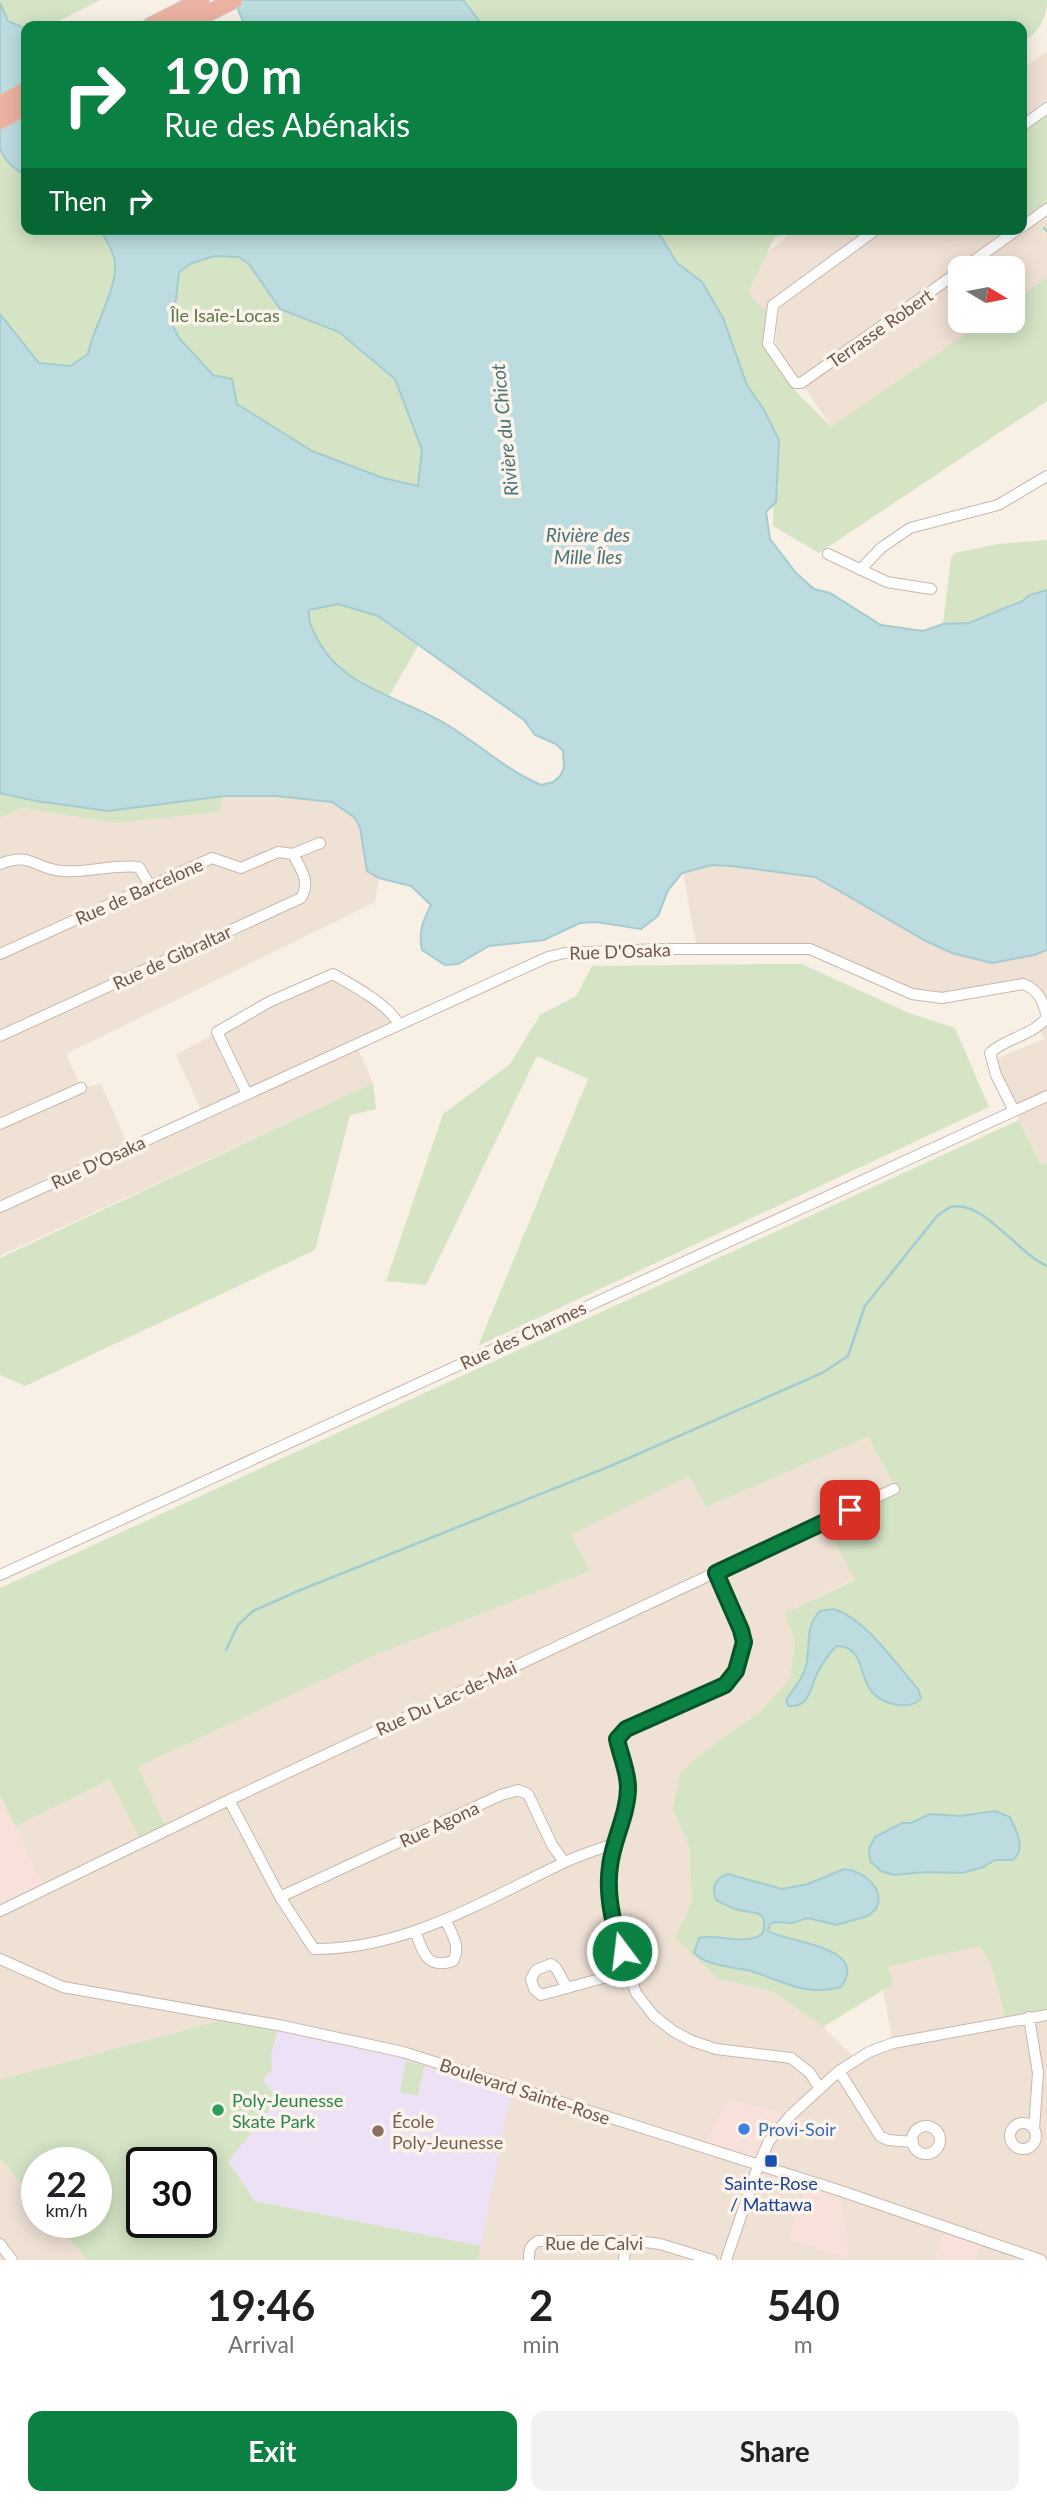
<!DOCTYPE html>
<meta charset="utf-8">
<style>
:root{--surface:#fff;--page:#f2f2f2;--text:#202124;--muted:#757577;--accent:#0b8043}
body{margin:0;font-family:Lato,sans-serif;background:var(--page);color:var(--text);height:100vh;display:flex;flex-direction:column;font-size:26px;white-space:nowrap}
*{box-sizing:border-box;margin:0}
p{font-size:23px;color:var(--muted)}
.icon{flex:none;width:38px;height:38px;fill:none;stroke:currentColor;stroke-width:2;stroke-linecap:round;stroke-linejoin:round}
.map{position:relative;height:2260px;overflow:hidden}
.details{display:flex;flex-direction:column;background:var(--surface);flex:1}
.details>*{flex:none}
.guide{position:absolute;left:21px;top:21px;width:1006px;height:214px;border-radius:14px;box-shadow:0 4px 18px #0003;background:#0b8043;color:#fff;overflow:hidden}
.needle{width:46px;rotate:100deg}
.controls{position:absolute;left:948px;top:256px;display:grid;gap:14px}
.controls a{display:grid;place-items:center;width:77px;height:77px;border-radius:14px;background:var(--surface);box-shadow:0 4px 18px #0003;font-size:35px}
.speed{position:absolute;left:21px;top:2147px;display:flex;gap:14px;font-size:35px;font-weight:700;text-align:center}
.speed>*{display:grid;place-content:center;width:91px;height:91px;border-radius:50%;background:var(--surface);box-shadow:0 4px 18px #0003;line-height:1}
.speed small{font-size:18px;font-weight:400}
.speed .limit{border:4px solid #111;border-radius:10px;background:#fff;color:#111}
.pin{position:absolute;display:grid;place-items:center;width:60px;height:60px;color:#fff;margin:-30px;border-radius:14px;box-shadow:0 4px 10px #0006}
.me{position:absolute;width:77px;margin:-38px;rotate:345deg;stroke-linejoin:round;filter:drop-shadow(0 0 5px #0008)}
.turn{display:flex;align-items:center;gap:24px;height:147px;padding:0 28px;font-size:32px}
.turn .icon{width:91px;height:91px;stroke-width:2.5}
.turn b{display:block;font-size:49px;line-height:60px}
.then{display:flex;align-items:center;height:66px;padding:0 28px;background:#0003;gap:14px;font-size:26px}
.eta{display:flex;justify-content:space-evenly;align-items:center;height:119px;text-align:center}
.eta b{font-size:42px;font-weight:700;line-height:49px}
.button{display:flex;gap:14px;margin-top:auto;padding:14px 28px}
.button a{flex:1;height:80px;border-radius:14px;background:var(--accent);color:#fff;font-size:28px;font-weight:700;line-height:80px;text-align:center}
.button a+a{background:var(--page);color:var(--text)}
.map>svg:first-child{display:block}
</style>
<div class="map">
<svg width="1047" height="2260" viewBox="0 0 1047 2260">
<rect width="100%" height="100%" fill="#f9f0e5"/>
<!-- residential -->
<path fill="#efe1d4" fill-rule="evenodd" d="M 1047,51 L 1047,285 L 1013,310 L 1013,268 L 961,268 L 961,320 L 999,320 L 839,439 L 776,344 L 777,314 L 758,308 L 737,274 L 798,229 L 1022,229 L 1022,69 Z
M 224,796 L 276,796 L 332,802 L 354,817 L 360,827 L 367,870 L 379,878 L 375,902 L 66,1054 L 81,1088 L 101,1084 L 129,1147 L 203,1114 L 176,1055 L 269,1002 L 333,974 L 399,1025 L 356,1045 L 373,1083 L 0,1256 L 0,818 L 22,808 L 116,823 L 218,812 Z
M 712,865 L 815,877 L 952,953 L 992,963 L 1034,955 L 1047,950 L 1047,1163 L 1041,1165 L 991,1061 L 1044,1039 L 1039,1027 L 1047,1017 L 1034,988 L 942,998 L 912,994 L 810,949 L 697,949 L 683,873 Z
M 868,1437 L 898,1494 L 855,1579 L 785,1613 L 795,1641 L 790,1679 L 761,1711 L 702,1753 L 673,1809 L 689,1846 L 692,1901 L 675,1938 L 718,1979 L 772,1991 L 823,2027 L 852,2055 L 892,2038 L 883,1990 L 892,1984 L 888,1967 L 979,1946 L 991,1963 L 1006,2021 L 1047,2015 L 1047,2260 L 0,2260 L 0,1911 L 43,1888 L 15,1826 L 377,1653 L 590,1571 L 570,1535 L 689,1475 L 706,1507 ZM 37,2163 L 96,2163 L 96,2222 L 37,2222 ZM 142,2163 L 201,2163 L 201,2222 L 142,2222 Z"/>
<!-- commercial -->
<path fill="#f8e1da" d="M 0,1795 L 44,1888 L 0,1911 Z
M 729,2100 L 791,2115 L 758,2166 L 701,2148 Z
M 808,2181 L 841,2191 L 849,2259 L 788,2239 Z
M 946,2228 L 982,2241 L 976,2260 L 934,2260 Z"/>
<!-- education -->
<path fill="#ede2f5" d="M 277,2031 L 387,2054 L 511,2093 L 481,2246 L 255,2202 L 228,2162 L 278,2099 L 263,2080 L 272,2069 L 271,2055 Z"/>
<!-- green -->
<path fill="#d4e4c5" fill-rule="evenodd" d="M 0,0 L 101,0 L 48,26 L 26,26 L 26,29 C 10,22 2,18 0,0 Z
M 463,0 L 1047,0 C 1047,20 1038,32 1022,43 L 1022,26 L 483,26 Z
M 1047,112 L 1047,205 L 1031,217 L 1022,204 L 1022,130 Z
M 0,148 C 5,162 15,168 26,176 L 26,229 L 99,229 C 106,240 114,251 115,264 C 117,292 93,325 88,354 L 70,366 L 39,363 L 0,314 Z
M 653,229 L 799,229 L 775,237 L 748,292 L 760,306 L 767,310 C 768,323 765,343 770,355 C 783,383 810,404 831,427 L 986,320 L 1013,320 L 1013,301 L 1047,278 L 1047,401 L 819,553 L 773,526 L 774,467 L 764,410 L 747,385 L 723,318 L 702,282 L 677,263 L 662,238 Z
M 215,256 L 239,257 L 249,264 L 280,309 L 339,332 L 395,379 L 422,450 L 418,486 L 383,478 L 312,451 L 237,403 L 232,379 L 213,375 L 179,338 L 172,324 L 171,311 L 176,300 L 179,272 L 192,263 Z
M 1047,540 L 1047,590 C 1021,597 997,613 971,622 C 963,625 952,624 943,624 L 951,558 L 955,553 L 998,544 Z
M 338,604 L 377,616 L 418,646 L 388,698 C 355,677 307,655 309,610 Z
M 0,793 L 36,801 L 108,811 L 224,796 L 218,812 L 116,823 L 22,808 L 0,818 Z
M 768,964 L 802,964 L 909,1013 L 955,1028 L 989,1107 L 478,1346 L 588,1079 L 537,1056 L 426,1285 L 386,1281 L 443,1114 L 510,1064 L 540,1015 L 576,996 L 592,966 Z
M 373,1083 L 376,1109 L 350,1115 L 315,1250 L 25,1386 L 0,1375 L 0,1258 Z
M 1019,1120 L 1041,1165 L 1047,1163 L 1047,2015 L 1006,2021 L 991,1963 L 979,1946 L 888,1967 L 893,1984 L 823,2027 L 772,1991 L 718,1979 L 675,1938 L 692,1901 L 689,1846 L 673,1809 L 680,1774 L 702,1753 L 761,1711 L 790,1679 L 795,1641 L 785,1613 L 855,1580 L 827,1525 L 898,1493 L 868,1437 L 706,1507 L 689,1476 L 571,1535 L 590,1571 L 377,1654 L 138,1767 L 167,1830 L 142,1842 L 110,1780 L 15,1826 L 0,1795 L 0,1588 Z
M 219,2021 L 277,2031 L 271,2055 L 272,2069 L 263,2080 L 278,2099 L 228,2162 L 255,2201 L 481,2246 L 478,2260 L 88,2260 L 56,2223 L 96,2222 L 96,2163 L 37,2163 L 37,2200 L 0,2158 L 0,2080 ZM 142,2163 L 201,2163 L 201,2222 L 142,2222 Z
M 406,2061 L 424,2066 L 418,2096 L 400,2092 Z"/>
<!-- water -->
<path fill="#bcdce0" stroke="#a4ccd0" stroke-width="2" fill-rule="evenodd" d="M 234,0 L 463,0 L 483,26 L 245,26 Z
M 0,3 L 8,21 L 26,29 L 26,176 C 14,168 5,162 0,148 Z
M 99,229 L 653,229 L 662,238 L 677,263 L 702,282 L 723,318 L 747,385 L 764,410 L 779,440 L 776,502 L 766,512 L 770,539 L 796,573 L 814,589 L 830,593 L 881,625 L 923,631 L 943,624 L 969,623 L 1022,601 L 1030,595 L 1047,590 L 1047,950 L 1034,955 L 992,963 L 952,953 L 926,941 L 815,877 L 731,866 L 712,865 L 682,873 L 668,890 L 658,916 L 641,929 L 596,922 L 580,923 L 544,940 L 489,946 L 458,964 L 445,965 L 422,950 C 418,931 423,921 431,905 L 411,886 L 379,878 L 367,871 L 360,827 L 354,817 L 332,802 L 276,796 L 224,796 L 108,811 L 36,801 L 0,793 L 0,314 L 39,363 L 70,366 L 88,354 C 93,327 117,290 115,264 C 114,251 106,240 99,229 ZM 215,256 L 239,257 L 249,264 L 280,309 L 339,332 L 395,379 L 422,450 L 418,486 L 383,478 L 312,451 L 237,404 L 232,379 L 213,375 L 179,338 L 172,324 L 171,311 L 176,300 L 179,272 L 192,263 ZM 338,604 L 378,616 L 524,720 L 535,735 L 556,744 L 563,751 L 564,768 L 560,776 L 553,782 L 541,785 C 506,770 479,744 446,724 C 403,698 343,688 318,640 C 312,629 308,622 309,610 Z
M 833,1609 C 865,1618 896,1664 918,1689 L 921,1698 C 910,1712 882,1704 871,1691 C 859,1675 864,1646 836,1646 C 830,1653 824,1661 819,1670 C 810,1685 811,1708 789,1706 L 786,1701 C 793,1688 803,1680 806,1666 C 811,1645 804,1628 820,1611 Z
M 995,1811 L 1010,1817 C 1016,1832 1027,1847 1013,1860 L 995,1860 L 983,1867 L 962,1873 L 926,1872 L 894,1875 L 881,1871 L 870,1861 L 869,1849 L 875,1837 L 902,1823 L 911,1823 L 930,1814 L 960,1816 Z
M 844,1869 C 863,1870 886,1889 876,1909 L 868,1916 L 836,1925 L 808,1918 L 792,1923 L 774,1922 L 770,1924 L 768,1931 C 789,1943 870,1946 841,1987 C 804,1997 784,1981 751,1971 C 732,1966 709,1967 694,1953 L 699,1938 C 719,1933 748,1947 763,1933 C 768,1909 756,1914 739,1910 C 731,1908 724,1904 716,1900 C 711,1888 715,1878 728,1874 L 782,1889 L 808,1884 Z"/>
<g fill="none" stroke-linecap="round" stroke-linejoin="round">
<!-- stream -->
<path stroke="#a4ccd0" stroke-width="2.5" d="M 1044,228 L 1047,231
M 226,1650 L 238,1625 L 253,1611 L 298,1591 L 613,1465 L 822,1373 L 848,1356 L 865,1306 L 937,1216 C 941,1214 947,1208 951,1207 C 983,1199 1018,1254 1047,1266"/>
<defs>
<path id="minor" d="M 1022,126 L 1047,108
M 1022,227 L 1047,209
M 877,229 L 773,305 L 768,344 L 795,383 L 801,383 L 961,270
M 964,268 L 1018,229
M 828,554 L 887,582 L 931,589
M 860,570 L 881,548 L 910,528 L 998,505 L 1047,476
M 0,864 C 33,851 35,870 63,871 C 88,873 114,864 139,867 L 150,886
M 0,954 L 212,858 L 241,868 L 278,852 L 293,854 L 320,843
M 0,1036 L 301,898 C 311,881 301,870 293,854
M 247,1094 L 217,1032 L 269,1002 L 333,974 C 352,985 390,1005 399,1025
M 0,1124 L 81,1088
M 0,1207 L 548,957 L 565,953 L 659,949 L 810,949 L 912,994 L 942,998 L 1023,984 C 1039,990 1043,1001 1047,1017 C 1033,1036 1007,1037 990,1053 L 996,1075 L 1014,1111
M 716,1573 L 741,1630 L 744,1642 L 736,1671 L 725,1685 L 626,1729 L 617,1739 L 628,1785 L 625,1817 L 610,1865 L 609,1891 L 615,1931 L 636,1993 L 654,2016 L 673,2031 L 692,2041 L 716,2049 L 791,2058 L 810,2073 L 820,2089
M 0,1575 L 1047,1096
M 229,1800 L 280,1897 L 314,1949 C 404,1950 483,1901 561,1864 C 579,1855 598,1849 617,1843
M 280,1897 L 501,1795 L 518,1790 L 528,1794 L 552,1845 L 564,1862
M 0,1911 L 229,1800 L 894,1489
M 415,1931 C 423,1951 426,1970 453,1961 C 461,1947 452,1934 446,1921
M 0,1959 L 63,1987 L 283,2026 L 403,2052 L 841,2191 L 1041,2260
M 567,1988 L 556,1968 L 551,1964 L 536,1970 L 531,1979 L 534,1989 L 541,1995 L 629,1971
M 1029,2017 L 1038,2073 L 1034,2129
M 839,2071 L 880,2136 L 888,2140 L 913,2142
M1010 2136a13 13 0 1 1 26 0a13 13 0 1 1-26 0Z
M912 2140a14 14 0 1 1 28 0a14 14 0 1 1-28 0Z
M 0,2244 L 12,2260
M 529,2260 C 529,2250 529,2246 538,2241 L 638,2241 L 660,2244 L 712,2260
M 624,2260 L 626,2241
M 726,2260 L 758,2166 L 769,2141 L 791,2115 L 839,2071 L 869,2052 L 893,2043 L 1047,2015"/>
<path id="highway" d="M 150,26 L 201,0
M 183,26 L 234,0
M 0,104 L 26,90
M 0,121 L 26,107"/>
</defs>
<!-- minor casing -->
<use href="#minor" stroke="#c8b8ac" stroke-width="12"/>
<!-- highway casing -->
<use href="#highway" stroke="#d6d0cd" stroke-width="18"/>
<!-- minor -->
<use href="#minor" stroke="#fff" stroke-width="10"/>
<!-- highway -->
<use href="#highway" stroke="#ebb2a3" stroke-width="16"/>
</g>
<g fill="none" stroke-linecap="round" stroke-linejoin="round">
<defs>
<path id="route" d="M 622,1951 C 613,1925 606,1894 610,1866 C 613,1839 628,1815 628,1787 C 628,1772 620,1754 617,1739 L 626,1729 L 725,1685 L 736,1671 L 744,1642 L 741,1630 L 716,1573 L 850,1510"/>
</defs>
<!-- route casing -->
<use href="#route" stroke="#07532c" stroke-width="18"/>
<!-- route -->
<use href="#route" stroke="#0b8043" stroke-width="12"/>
</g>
<!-- markers -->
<circle fill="#2e9e5b" stroke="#fcf4ea" stroke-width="2.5" cx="218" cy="2110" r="7"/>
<circle fill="#3f7fe0" stroke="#fcf4ea" stroke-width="2.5" cx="744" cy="2129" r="7"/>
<circle fill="#8d6e63" stroke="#fcf4ea" stroke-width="2.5" cx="378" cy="2131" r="7"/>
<rect fill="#1a4fb4" stroke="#fcf4ea" stroke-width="2.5" x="764" y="2154" width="14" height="14" rx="3.5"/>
<g text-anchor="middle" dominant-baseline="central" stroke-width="7" stroke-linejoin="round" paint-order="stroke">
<!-- park labels -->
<g font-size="18" fill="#5a784a" stroke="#fcf4ea">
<text x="225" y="315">Île Isaïe-Locas</text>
</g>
<!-- street labels -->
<g font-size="18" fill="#6e574d" stroke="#fcf4ea">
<text transform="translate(880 328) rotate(-35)">Terrasse Robert</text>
<text transform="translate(139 891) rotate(-24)">Rue de Barcelone</text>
<text transform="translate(620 951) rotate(-2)">Rue D'Osaka</text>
<text transform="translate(172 957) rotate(-25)">Rue de Gibraltar</text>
<text transform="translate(98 1162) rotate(-25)">Rue D'Osaka</text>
<text transform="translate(523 1335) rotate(-25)">Rue des Charmes</text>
<text transform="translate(446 1698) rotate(-25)">Rue Du Lac-de-Mai</text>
<text transform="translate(439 1824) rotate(-25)">Rue Agona</text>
<text transform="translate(525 2091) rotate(18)">Boulevard Sainte-Rose</text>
<text x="594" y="2243">Rue de Calvi</text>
</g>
<!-- leisure labels -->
<g font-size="18" fill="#27864d" stroke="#fcf4ea" text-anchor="start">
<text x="232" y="2100">Poly-Jeunesse<tspan x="232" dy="21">Skate Park</tspan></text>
</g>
<!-- education labels -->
<g font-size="18" fill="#785e54" stroke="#fcf4ea" text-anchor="start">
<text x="392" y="2121">École<tspan x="392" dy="21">Poly-Jeunesse</tspan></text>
</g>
<!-- shop labels -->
<g font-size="18" fill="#366cbe" stroke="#fcf4ea" text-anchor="start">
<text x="758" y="2129">Provi-Soir</text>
</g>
<!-- transit labels -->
<g font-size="18" fill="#164399" stroke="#fcf4ea">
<text x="771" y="2183">Sainte-Rose<tspan x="771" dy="21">/ Mattawa</tspan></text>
</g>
<!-- water labels -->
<g font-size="19" font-style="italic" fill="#477378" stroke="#fcf4ea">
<text transform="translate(504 430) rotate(-96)">Rivière du Chicot</text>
<text x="588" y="534">Rivière des<tspan x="588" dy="22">Mille Îles</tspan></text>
</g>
</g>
</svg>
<div class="controls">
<a><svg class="needle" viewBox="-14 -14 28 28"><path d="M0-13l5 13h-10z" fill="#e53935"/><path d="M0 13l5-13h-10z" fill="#757577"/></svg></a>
</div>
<div class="speed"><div>22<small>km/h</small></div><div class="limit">30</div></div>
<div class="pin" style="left:850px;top:1510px;background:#d93025"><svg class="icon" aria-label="arrive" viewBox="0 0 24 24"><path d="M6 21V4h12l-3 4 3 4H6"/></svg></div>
<svg class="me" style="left:622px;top:1951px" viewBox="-20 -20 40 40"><circle r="17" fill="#0b8043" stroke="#fff" stroke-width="3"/><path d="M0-11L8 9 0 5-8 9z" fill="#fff"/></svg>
<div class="guide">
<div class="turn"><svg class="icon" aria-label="right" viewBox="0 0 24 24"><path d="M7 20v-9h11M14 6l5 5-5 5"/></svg><div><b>190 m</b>Rue des Abénakis</div></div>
<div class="then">Then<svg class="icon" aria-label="right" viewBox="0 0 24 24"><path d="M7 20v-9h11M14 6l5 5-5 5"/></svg></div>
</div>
</div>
<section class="details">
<div class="eta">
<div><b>19:46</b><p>Arrival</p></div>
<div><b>2</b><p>min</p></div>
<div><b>540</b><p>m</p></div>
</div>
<div class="button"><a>Exit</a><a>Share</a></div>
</section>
